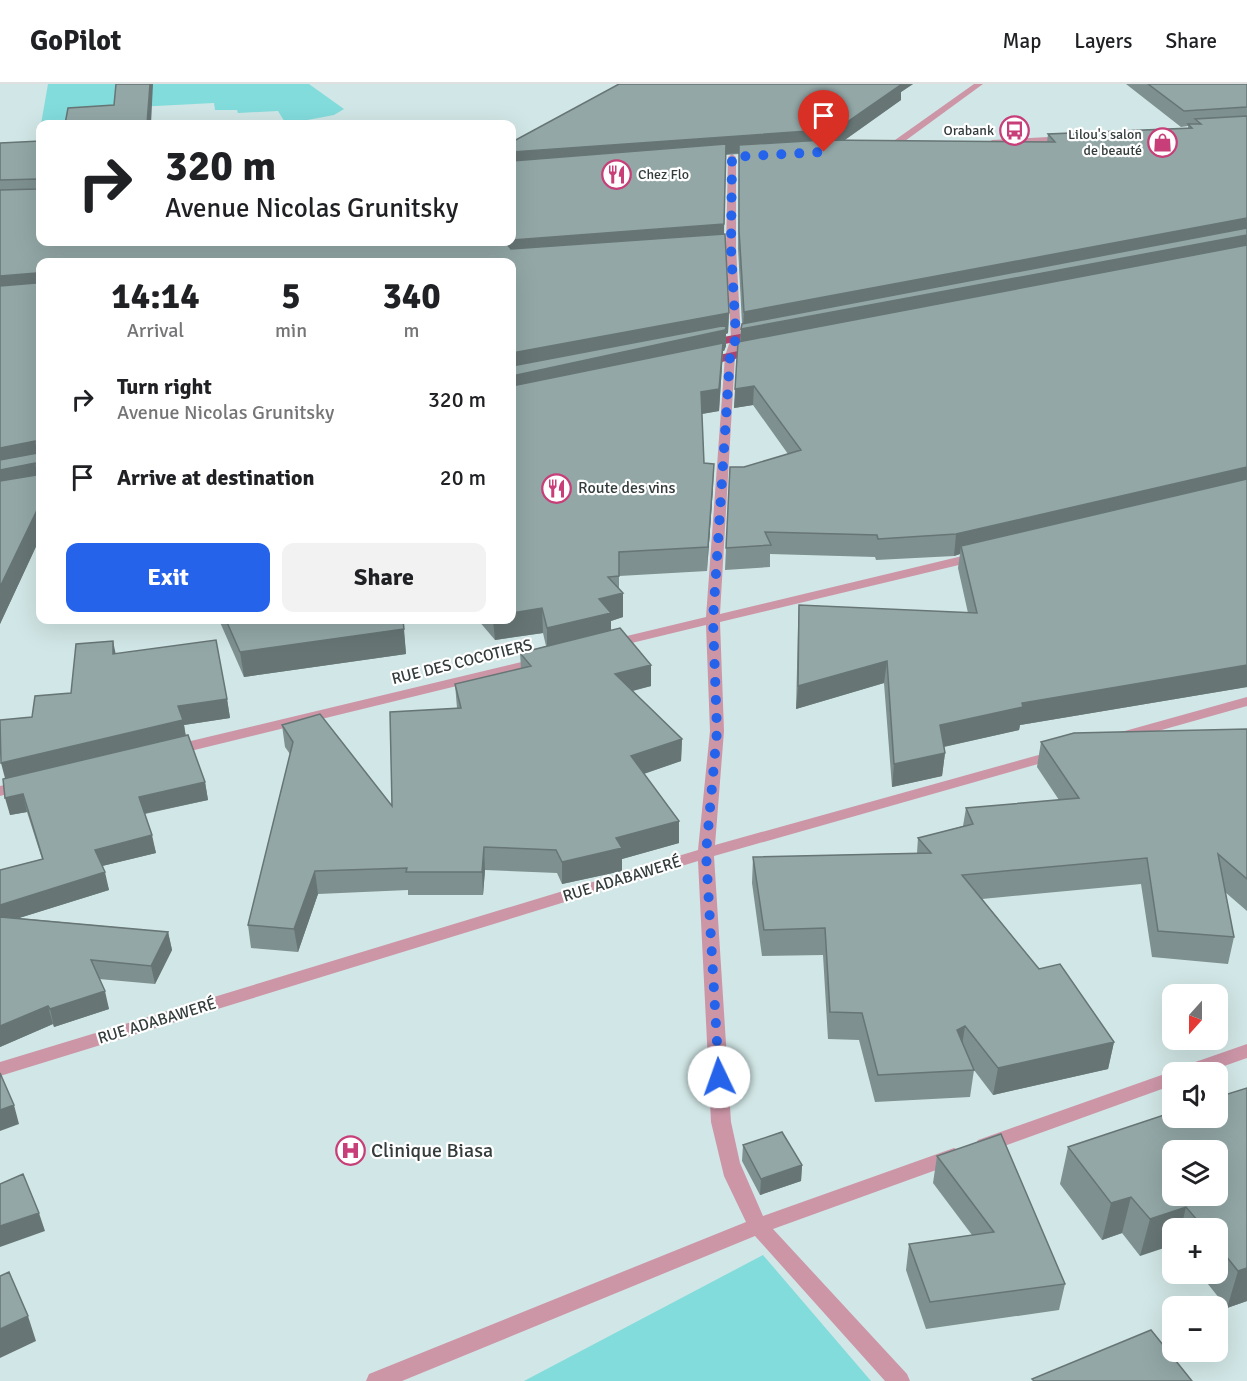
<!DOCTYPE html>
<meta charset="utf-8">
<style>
:root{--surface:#fff;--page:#f2f2f2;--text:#202124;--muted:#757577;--line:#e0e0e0;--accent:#2563eb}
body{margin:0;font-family:Signika,sans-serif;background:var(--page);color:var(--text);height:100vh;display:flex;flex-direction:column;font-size:22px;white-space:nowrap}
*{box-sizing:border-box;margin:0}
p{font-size:20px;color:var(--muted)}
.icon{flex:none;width:33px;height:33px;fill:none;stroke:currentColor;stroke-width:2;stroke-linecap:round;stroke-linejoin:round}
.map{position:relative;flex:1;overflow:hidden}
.drawer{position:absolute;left:36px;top:174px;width:480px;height:366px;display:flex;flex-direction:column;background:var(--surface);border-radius:12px;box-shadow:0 6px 24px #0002}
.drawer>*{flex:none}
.top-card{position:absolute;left:36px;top:36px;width:480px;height:126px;border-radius:12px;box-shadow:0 6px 24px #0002;background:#fff;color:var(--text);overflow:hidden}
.needle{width:39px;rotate:201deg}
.controls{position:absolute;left:1162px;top:900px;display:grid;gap:12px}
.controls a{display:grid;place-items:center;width:66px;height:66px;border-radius:12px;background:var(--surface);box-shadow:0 6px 24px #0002;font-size:30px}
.pin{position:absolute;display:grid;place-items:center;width:51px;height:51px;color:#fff;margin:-62px -26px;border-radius:50% 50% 50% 0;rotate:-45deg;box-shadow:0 0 6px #0007}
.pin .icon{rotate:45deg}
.me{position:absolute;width:66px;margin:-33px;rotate:357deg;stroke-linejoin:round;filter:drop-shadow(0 0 4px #0008)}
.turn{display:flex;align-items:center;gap:21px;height:126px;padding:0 30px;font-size:27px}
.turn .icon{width:78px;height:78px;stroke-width:2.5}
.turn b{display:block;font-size:42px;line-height:51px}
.eta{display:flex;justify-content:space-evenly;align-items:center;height:102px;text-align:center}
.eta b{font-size:36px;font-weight:800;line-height:42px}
.button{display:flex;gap:12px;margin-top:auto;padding:12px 30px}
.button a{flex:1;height:69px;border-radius:12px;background:var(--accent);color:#fff;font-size:24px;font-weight:800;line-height:69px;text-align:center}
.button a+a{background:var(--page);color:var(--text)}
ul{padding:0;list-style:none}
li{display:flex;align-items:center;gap:18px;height:78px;padding:0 30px}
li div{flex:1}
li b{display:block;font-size:22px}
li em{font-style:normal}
header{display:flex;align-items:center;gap:36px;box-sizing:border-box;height:84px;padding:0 30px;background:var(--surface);border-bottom:2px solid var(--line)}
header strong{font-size:28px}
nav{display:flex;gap:33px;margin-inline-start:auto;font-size:21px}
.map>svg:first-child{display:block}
</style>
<header>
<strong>GoPilot</strong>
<nav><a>Map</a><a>Layers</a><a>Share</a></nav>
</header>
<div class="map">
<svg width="1247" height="1297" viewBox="0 0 1247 1297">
<rect width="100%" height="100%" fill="#d1e6e6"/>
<!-- green -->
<path fill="#83dcdc" d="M 48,0 L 309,0 L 344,25 L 334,31 L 286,40 L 278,27 L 238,29 L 237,26 L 215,26 L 214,19 L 136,23 L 108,36 L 41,40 Z
M 763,1171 L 871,1297 L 524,1297 Z"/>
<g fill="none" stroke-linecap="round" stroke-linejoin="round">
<!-- minor -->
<path fill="#cc96a7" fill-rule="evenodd" d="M 974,0 L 983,0 L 894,65 L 888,65 L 888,61 Z
M 1067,52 L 1071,54 L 1070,56 L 992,62 L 988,59 L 992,56 Z
M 732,70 L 736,73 L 736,164 L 741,254 L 735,272 L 720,530 L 979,468 L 986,472 L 984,475 L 720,538 L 724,647 L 715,761 L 1053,667 L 1063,667 L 1066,670 L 1063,673 L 714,772 L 731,1038 L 740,1079 L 763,1132 L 954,1064 L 961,1067 L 964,1072 L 961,1077 L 773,1145 L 907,1290 L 910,1297 L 885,1297 L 755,1152 L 402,1297 L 366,1297 L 369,1290 L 746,1138 L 724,1092 L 711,1038 L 698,777 L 0,992 L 0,978 L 698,766 L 710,647 L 706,541 L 611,564 L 604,560 L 606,557 L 706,533 L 725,272 L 731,254 L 726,164 L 728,73 Z
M 538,574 L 543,575 L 545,578 L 543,581 L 174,671 L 166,666 L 174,661 Z
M 1247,613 L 1247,622 L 1119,658 L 1111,653 L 1114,650 Z
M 25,696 L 31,698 L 33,701 L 31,704 L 0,712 L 0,702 Z
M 1247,960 L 1247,974 L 1207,988 L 1179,988 L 1181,983 Z
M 1173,987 L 1178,988 L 1173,988 L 1173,1001 L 985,1069 L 978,1066 L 975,1061 L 978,1056 Z"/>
<!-- trunk -->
<path fill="#ac446e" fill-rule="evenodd" d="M 763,246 L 769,249 L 767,251 L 706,264 L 700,260 L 706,256 Z
M 757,263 L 761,265 L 761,269 L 700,283 L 694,279 L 700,275 Z"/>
</g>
<!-- wall -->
<path fill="#7e9090" d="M 619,0 L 913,0 L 901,8 L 901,16 L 845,56 L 1047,58 L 1048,50 L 1188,44 L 1188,42 L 1181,43 L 1126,0 L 1247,0 L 1247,603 L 1020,641 L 1019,646 L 944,663 L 945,669 L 942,692 L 892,703 L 884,599 L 796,625 L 798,543 L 799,521 L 968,529 L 958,484 L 960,470 L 954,472 L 876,476 L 875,473 L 770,470 L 770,483 L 725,486 L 726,464 L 744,383 L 788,370 L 753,321 L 734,324 L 741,245 L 742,240 L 738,164 L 739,70 L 726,71 L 724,150 L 729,229 L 728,249 L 726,250 L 726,262 L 724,267 L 723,267 L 719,327 L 702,330 L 704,379 L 713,403 L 707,487 L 619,492 L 619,504 L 623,533 L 611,537 L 611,546 L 651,602 L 633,607 L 682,655 L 681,677 L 644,690 L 679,759 L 622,775 L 622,787 L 562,800 L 557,789 L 485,786 L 483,811 L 408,811 L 408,806 L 318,810 L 298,868 L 251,864 L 248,841 L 290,670 L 285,663 L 282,641 L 392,722 L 457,624 L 455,600 L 521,585 L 520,569 L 546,562 L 543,549 L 495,556 L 478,536 L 512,536 L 512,178 L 40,178 L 40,454 L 0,540 L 0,59 L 40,57 L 40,158 L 512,158 Z
M 219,536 L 455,536 L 403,539 L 406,570 L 244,593 Z
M 116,569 L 227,615 L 230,634 L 184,641 L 186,652 L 205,698 L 208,716 L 145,730 L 156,769 L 102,782 L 109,806 L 19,834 L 168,848 L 172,866 L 155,900 L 99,895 L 109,925 L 54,943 L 53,940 L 0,963 L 0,786 L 42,775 L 27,728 L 10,731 L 5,695 L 32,633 L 71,609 Z
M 1247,645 L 1247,827 L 1225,808 L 1234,853 L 1228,880 L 1152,873 L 1141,800 L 982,815 L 1039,885 L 1114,958 L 1108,985 L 993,1011 L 974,986 L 970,1013 L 875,1018 L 859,956 L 828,955 L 823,871 L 762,872 L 752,799 L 753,773 L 917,769 L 918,754 L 963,742 L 966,724 L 1059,716 L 1037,683 L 1041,658 Z
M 1218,1034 L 1247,1217 L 1227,1224 L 1200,1190 L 1218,1190 L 1218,1144 L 1173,1144 L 1140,1172 L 1122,1149 L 1102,1156 L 1060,1100 L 1068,1063 Z
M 743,1061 L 802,1081 L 801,1097 L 760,1111 L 742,1077 Z
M 937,1072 L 1065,1200 L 1059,1226 L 926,1245 L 906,1186 L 909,1160 L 972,1151 L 933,1099 Z"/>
<!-- shaded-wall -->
<path fill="#677575" d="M 150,0 L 153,0 L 151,40 L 147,40 Z
M 893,0 L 913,0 L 901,8 L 901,16 L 836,62 L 512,86 L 512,68 Z
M 1247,134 L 1247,166 L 740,264 L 741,245 L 743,244 L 744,228 Z
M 724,140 L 724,159 L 508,176 L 505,158 L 512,158 L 512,156 Z
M 36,189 L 40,209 L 0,212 L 0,192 Z
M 729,229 L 728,249 L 726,250 L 726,262 L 724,267 L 723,267 L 719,327 L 701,330 L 512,314 L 512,269 Z
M 754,302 L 753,321 L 734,324 L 735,305 Z
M 35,357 L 40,380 L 35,379 L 40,402 L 0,410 L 0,364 Z
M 714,380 L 713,403 L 707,487 L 708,463 Z
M 1247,383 L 1247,403 L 961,462 L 960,470 L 954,472 L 956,450 Z
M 40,420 L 40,454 L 0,540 L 0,503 Z
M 623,509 L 623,533 L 611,537 L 611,553 L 547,569 L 547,544 L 599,515 Z
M 542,524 L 543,549 L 495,556 L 493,536 L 512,536 L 512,529 Z
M 404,545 L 406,570 L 244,593 L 240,568 Z
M 113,557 L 117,576 L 113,570 Z
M 887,577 L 884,599 L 796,625 L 798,602 Z
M 651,581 L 651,602 L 615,611 L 615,590 Z
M 1247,581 L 1247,603 L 1020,641 L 1019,646 L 938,664 L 940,641 L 1022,619 Z
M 227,615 L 230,634 L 184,641 L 186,655 L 6,698 L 1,679 L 178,622 Z
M 682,655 L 681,677 L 631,694 L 631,672 Z
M 945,669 L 942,692 L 892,703 L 894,680 Z
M 205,698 L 208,716 L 142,730 L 139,713 Z
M 23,710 L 27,728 L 10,731 L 5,714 Z
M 679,737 L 679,759 L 622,775 L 622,787 L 562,800 L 562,778 L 616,754 Z
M 152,751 L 156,769 L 98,783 L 95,766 Z
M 484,763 L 485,786 L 483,811 L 482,788 Z
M 315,787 L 318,810 L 298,868 L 294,845 Z
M 105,788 L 109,806 L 0,840 L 0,821 Z
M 168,848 L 172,866 L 155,900 L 151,882 Z
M 105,907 L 109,925 L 54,943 L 50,925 Z
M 48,922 L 53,940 L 0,963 L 0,942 Z
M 965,942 L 961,969 L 957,946 Z
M 1114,958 L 1108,985 L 993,1011 L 998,984 Z
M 14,1021 L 19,1040 L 0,1047 L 0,1026 Z
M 802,1081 L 801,1097 L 760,1111 L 761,1095 Z
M 1131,1113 L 1122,1149 L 1102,1156 L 1111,1119 Z
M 1186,1123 L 1181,1144 L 1173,1144 L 1173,1161 L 1140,1172 L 1150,1135 Z
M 39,1129 L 45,1147 L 0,1163 L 0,1142 Z
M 1247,1184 L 1247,1217 L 1227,1224 L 1238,1187 Z
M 28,1232 L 36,1257 L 0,1274 L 0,1245 Z"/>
<!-- building -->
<path fill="#93a7a7" stroke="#677575" stroke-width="1.5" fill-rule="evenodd" d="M 116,0 L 150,0 L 147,40 L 65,40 L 68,24 L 114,21 Z
M 619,0 L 902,0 L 837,45 L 512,68 L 512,58 Z
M 1148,0 L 1247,0 L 1247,23 L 1184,27 Z
M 1247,32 L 1247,134 L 744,228 L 739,146 L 739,61 L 823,56 L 1055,58 L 1048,50 L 1192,44 L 1188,40 L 1201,40 L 1195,35 Z
M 40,57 L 40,158 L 506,158 L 505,158 L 511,165 L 725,150 L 729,229 L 512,269 L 512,178 L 40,178 L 40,420 L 0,503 L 0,397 L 36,391 L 37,381 L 35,379 L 0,386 L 0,376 L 37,369 L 38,359 L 35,357 L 0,364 L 0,202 L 36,199 L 38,197 L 36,189 L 0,192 L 0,106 L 37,105 L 38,95 L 0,96 L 0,59 Z
M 726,60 L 724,140 L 512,156 L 512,77 Z
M 1247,144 L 1247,151 L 741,245 L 742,240 Z
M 1247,161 L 1247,383 L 956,450 L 878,455 L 877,451 L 765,448 L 771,461 L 726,464 L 730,383 L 744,383 L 801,366 L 754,302 L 735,305 L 738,258 Z
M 727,241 L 725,246 L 512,292 L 512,282 Z
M 723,259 L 719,305 L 701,308 L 704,379 L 714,380 L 708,463 L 619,468 L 619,492 L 608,493 L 623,509 L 599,515 L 611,529 L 547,544 L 542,524 L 512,529 L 512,302 Z
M 1247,395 L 1247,581 L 1022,619 L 1023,623 L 940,641 L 945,669 L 894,680 L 887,577 L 798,602 L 799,521 L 977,529 L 961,462 Z
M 226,536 L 403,536 L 404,545 L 240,568 Z
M 620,544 L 651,581 L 615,590 L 682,655 L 631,672 L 679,737 L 616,754 L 622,764 L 562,778 L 556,766 L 484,763 L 482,788 L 406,788 L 407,784 L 315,787 L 294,845 L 248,841 L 293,658 L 282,641 L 320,630 L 392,722 L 390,628 L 461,624 L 455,600 L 531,582 L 520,569 Z
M 216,556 L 227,615 L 178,622 L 183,636 L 1,679 L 0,636 L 32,633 L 35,612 L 71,609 L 76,560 L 113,557 L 113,570 Z
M 1247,645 L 1247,795 L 1218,770 L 1234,853 L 1158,847 L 1147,774 L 962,791 L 1039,885 L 1060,880 L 1114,958 L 998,984 L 965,942 L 957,946 L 974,986 L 878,991 L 862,929 L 830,928 L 825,844 L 764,846 L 753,773 L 931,769 L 918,754 L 973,740 L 966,724 L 1079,714 L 1041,658 L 1074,649 Z
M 188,651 L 205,698 L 139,713 L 152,751 L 95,766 L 105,788 L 0,821 L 0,786 L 43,775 L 23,710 L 5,714 L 3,695 Z
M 0,833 L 168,848 L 151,882 L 91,876 L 105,907 L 50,925 L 48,922 L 0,942 Z
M 0,989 L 14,1021 L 0,1026 Z
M 1247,1004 L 1247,1184 L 1238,1187 L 1218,1162 L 1218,1144 L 1204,1144 L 1186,1123 L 1150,1135 L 1131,1113 L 1111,1119 L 1068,1063 L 1173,1028 L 1173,1034 L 1218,1034 L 1218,1013 ZM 1173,1066 L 1218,1066 L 1218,1112 L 1173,1112 Z
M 782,1048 L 802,1081 L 761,1095 L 743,1061 Z
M 1001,1050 L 1065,1200 L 930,1218 L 909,1160 L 994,1148 L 937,1072 Z
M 23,1090 L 39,1129 L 0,1142 L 0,1100 Z
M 9,1188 L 28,1232 L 0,1245 L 0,1192 Z
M 1151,1246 L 1192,1297 L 1034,1297 L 1032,1295 Z"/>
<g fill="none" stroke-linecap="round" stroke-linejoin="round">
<!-- route -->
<path stroke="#2563eb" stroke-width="10" stroke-dasharray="0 18" d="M 719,993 L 706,769 L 717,647 L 713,536 L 730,272 L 736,254 L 731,164 L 732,73 L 824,68"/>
</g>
<!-- icons -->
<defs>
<symbol id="bus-ring" viewBox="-11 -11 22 22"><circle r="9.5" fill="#fff" stroke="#c73e79" stroke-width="1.5"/><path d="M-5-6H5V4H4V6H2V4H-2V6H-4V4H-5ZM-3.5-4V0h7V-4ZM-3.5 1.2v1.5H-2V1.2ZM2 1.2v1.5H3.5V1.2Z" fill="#c73e79"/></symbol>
<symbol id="shop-ring" viewBox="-11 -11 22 22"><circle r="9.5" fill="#fff" stroke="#c73e79" stroke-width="1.5"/><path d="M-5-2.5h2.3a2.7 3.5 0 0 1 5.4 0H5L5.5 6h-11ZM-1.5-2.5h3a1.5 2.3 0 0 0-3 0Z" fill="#c73e79"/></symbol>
<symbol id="restaurant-ring" viewBox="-11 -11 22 22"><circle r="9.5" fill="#fff" stroke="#c73e79" stroke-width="1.5"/><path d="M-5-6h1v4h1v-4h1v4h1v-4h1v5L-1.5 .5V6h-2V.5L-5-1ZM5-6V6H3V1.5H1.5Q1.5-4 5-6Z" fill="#c73e79"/></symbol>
<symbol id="hospital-ring" viewBox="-11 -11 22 22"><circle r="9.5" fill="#fff" stroke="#c73e79" stroke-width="1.5"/><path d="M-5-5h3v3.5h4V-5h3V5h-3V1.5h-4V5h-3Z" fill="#c73e79"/></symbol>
</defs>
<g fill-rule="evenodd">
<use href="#bus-ring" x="998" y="30" width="33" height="33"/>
<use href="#shop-ring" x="1146" y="42" width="33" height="33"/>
<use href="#restaurant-ring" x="600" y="74" width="33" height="33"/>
<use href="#restaurant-ring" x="540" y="388" width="33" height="33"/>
<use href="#hospital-ring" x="334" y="1050" width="33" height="33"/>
</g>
<g text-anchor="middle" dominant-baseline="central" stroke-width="4.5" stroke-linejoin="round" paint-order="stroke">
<!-- far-poi labels -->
<g font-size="14" fill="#333b3b" stroke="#fff" text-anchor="end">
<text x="994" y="46">Orabank</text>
<text x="1142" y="50">Lilou's salon<tspan x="1142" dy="16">de beauté</tspan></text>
<text x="638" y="90" text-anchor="start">Chez Flo</text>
</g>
<!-- poi labels -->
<g font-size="16" fill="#333b3b" stroke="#fff" text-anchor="start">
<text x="578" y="404">Route des vins</text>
</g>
<!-- street labels -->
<g font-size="16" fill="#333b3b" stroke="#fff">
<text transform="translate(462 578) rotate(-14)">RUE DES COCOTIERS</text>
<text transform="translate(622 795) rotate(-17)">RUE ADABAWERÉ</text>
<text transform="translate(157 937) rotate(-17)">RUE ADABAWERÉ</text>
</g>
<!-- near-poi labels -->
<g font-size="20" fill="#333b3b" stroke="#fff" text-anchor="start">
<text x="371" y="1066">Clinique Biasa</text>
</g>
</g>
</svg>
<div class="controls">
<a><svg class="needle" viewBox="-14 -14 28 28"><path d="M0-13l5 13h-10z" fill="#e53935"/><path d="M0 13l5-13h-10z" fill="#757577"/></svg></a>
<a><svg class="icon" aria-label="sound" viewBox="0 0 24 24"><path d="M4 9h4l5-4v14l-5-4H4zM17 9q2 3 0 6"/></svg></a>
<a><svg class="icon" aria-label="layers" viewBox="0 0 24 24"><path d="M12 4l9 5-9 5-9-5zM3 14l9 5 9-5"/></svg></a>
<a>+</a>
<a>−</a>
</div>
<div class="pin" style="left:824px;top:68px;background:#d93025"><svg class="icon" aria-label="arrive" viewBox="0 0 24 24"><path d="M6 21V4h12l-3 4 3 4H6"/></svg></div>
<svg class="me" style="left:719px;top:993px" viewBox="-20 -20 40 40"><circle r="19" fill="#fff"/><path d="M0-13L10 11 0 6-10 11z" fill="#2563eb"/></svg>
<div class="top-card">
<div class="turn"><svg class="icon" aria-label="right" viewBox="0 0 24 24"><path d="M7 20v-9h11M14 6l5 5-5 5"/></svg><div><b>320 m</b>Avenue Nicolas Grunitsky</div></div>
</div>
<section class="drawer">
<div class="eta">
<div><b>14:14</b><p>Arrival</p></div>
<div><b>5</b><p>min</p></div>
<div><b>340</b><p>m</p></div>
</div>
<ul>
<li><svg class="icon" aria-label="right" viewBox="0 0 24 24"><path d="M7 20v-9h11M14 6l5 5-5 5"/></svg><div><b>Turn right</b><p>Avenue Nicolas Grunitsky</p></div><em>320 m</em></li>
<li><svg class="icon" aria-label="arrive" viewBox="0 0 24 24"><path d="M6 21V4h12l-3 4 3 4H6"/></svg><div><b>Arrive at destination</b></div><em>20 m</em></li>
</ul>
<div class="button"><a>Exit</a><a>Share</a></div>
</section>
</div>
